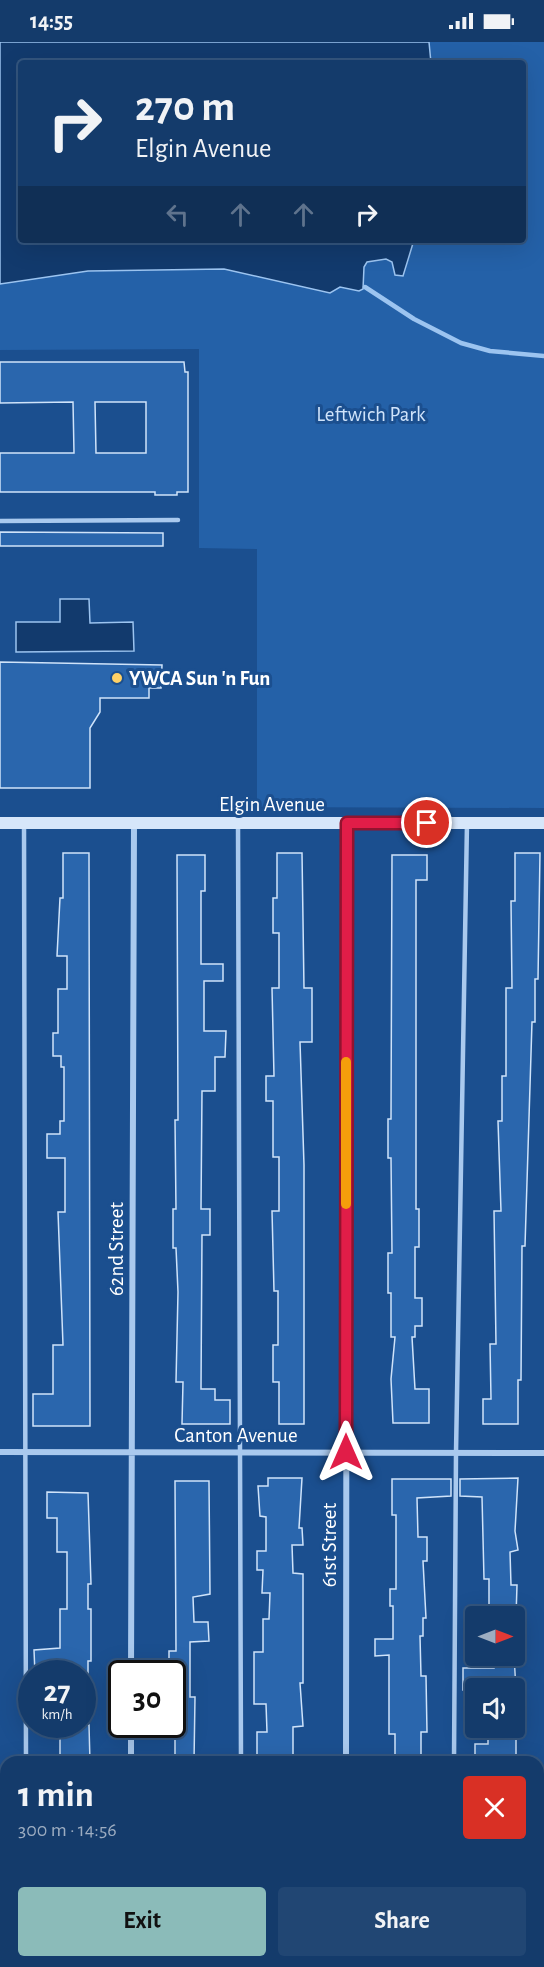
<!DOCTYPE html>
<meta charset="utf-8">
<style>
:root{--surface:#143b6b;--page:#214673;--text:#f1f3f6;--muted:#9dadc1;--line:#33557e;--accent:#8bbbb9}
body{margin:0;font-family:"Alegreya Sans",sans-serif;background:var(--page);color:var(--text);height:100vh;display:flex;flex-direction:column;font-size:22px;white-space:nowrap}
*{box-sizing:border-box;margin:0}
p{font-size:20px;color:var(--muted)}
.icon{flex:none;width:33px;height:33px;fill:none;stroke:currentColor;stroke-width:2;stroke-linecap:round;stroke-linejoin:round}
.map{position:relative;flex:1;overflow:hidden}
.sheet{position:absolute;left:0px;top:1714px;width:544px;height:212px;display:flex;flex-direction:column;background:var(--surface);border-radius:18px 18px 0 0;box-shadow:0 6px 24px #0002,0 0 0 2px var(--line)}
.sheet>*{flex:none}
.guide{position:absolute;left:18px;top:18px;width:508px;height:183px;border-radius:6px;box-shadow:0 6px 24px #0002,0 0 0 2px var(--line);background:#143b6b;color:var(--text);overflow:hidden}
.needle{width:39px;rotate:90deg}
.fabs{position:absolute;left:465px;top:1564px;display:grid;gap:12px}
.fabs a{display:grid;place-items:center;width:60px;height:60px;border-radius:6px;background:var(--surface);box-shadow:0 6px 24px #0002,0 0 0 2px var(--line);font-size:30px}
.speed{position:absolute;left:18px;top:1618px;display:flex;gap:12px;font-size:30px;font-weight:700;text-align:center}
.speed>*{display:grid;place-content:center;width:78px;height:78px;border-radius:50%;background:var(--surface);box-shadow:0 6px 24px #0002,0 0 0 2px var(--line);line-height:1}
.speed small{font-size:15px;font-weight:400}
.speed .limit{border:3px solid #111;border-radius:9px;background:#fff;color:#111}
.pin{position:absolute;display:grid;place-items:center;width:51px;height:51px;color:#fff;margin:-26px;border:3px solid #fff;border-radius:50%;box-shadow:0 2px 6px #0007}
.me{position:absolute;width:66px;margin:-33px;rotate:0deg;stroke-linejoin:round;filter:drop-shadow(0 0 4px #0008)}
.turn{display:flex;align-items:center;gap:21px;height:126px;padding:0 18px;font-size:27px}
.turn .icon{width:78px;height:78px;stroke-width:2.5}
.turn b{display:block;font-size:42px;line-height:51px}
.lanes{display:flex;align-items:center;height:57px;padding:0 18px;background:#0003;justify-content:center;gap:30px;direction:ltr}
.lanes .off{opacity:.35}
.round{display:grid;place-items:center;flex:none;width:63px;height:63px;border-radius:6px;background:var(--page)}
.headline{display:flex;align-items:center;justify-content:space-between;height:102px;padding:0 18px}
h1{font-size:36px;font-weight:700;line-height:45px}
.primary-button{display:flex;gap:12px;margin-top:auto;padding:12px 18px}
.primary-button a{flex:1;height:69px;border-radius:6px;background:var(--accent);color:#111;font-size:24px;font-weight:700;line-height:69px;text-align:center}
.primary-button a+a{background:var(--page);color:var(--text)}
.status{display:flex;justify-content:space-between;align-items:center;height:42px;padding:0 30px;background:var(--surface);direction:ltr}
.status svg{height:16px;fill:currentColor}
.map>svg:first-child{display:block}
</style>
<div class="status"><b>14:55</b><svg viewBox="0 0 49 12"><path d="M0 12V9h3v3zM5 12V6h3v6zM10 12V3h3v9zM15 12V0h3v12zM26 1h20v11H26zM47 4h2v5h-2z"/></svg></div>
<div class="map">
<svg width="544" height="1925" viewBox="0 0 544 1925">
<rect width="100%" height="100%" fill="#1b4f8f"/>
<!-- green -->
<path fill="#2461a8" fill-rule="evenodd" d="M 0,0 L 544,0 L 544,766 L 257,765 L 257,507 L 199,506 L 199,307 L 0,308 ZM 21,21 L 524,21 L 524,198 L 21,198 Z"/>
<!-- water -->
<path fill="#123a6d" stroke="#9cc4f0" stroke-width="1.5" d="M 0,0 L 429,0 L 431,21 L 21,21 L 21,198 L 414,198 L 403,234 L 395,233 L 392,220 L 386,217 L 367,220 L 364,225 L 363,247 L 359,249 L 340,245 L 330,251 L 224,227 L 88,229 L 0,242 Z
M 60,557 L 89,557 L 90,581 L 133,580 L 134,609 L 16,610 L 16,580 L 60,580 Z"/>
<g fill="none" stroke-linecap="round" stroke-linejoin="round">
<!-- stream -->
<path stroke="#9cc4f0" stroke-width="4.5" d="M 365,245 L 414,277 L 461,301 L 490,309 L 544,314"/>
</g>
<!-- building -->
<path fill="#2a66ad" stroke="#cfe3fa" stroke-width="1.5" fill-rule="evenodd" d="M 0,320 L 184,320 L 185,330 L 188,330 L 188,450 L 177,450 L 177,453 L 155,453 L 155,450 L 0,450 L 0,411 L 74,411 L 73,360 L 0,361 ZM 95,360 L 146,360 L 146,411 L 96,411 Z
M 0,490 L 163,491 L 163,504 L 0,504 Z
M 0,620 L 162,623 L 161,646 L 149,646 L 149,656 L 100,656 L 100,670 L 90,686 L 90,746 L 0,746 Z
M 63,811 L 89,811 L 90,1384 L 33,1384 L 33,1352 L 53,1352 L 53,1303 L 63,1303 L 58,1170 L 65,1170 L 65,1116 L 47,1116 L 47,1092 L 60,1092 L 60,1079 L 64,1079 L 64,1025 L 61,1025 L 61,1014 L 53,1014 L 53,991 L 58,991 L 58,947 L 67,947 L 67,914 L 57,914 L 60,856 L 63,856 Z
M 277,811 L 302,811 L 304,946 L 312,946 L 312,1000 L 300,1000 L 304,1123 L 304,1382 L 279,1382 L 279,1340 L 273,1340 L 273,1303 L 278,1303 L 278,1249 L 274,1249 L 272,1169 L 279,1169 L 279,1115 L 273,1115 L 273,1059 L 266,1059 L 266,1034 L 274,1034 L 272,946 L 279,946 L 279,891 L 273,891 L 273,856 L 277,856 Z
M 515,811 L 540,811 L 538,937 L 535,937 L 535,980 L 532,980 L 525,1204 L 522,1204 L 521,1338 L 518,1338 L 518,1382 L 483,1382 L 483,1357 L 491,1357 L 490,1302 L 496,1302 L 494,1169 L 501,1169 L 498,1079 L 502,1079 L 502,1034 L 506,1034 L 506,946 L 512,946 L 511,859 L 515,859 Z
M 177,813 L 205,813 L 205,849 L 201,849 L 201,922 L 223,922 L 223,939 L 204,939 L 204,989 L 226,989 L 225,1015 L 215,1015 L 215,1049 L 202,1049 L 201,1167 L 210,1167 L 210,1193 L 202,1193 L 201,1347 L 215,1347 L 215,1358 L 230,1358 L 230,1382 L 182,1382 L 183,1340 L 176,1340 L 178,1250 L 176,1206 L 173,1206 L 173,1167 L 176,1167 L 175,1078 L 178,1078 Z
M 392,813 L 427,813 L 427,838 L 416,838 L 416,1167 L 419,1167 L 419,1205 L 415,1205 L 415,1256 L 422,1256 L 422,1284 L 415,1284 L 415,1295 L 412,1295 L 415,1347 L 429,1347 L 429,1381 L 393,1381 L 391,1337 L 395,1295 L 391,1295 L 391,1251 L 388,1251 L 388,1211 L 392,1211 L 391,1116 L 388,1116 L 388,1077 L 391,1077 Z
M 268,1436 L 302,1436 L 299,1486 L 302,1486 L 303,1503 L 292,1503 L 293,1531 L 303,1532 L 303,1641 L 300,1641 L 303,1684 L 293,1685 L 293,1720 L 257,1720 L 257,1690 L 267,1690 L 266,1662 L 254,1662 L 254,1610 L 263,1610 L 263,1577 L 269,1577 L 270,1551 L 262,1551 L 263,1528 L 257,1528 L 257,1509 L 266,1509 L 266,1475 L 260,1474 L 258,1444 L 268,1444 Z
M 518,1436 L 515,1489 L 518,1508 L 510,1510 L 511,1543 L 517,1543 L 516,1575 L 489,1575 L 489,1537 L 484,1537 L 482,1455 L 460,1454 L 460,1437 Z
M 392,1437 L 451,1437 L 451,1454 L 417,1456 L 418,1495 L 427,1495 L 427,1519 L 423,1519 L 426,1576 L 423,1576 L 423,1594 L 420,1594 L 421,1634 L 426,1634 L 427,1690 L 421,1690 L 421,1720 L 398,1720 L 398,1713 L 395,1713 L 395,1692 L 389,1692 L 389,1613 L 375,1614 L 375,1597 L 393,1597 L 393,1564 L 390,1564 L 390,1547 L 396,1547 L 396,1473 L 392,1473 Z
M 175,1439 L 209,1439 L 210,1552 L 193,1555 L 194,1580 L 208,1580 L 209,1599 L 190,1600 L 190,1655 L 195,1655 L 194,1720 L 175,1720 L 175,1693 L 172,1693 L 174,1626 L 169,1626 L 169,1609 L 176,1609 Z
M 47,1450 L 88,1451 L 91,1542 L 88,1542 L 88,1567 L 91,1567 L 91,1619 L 88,1619 L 88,1632 L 35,1632 L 34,1608 L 60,1606 L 60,1567 L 67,1567 L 67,1510 L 57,1510 L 57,1476 L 47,1476 Z
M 494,1614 L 514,1614 L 516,1647 L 463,1648 L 463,1626 L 494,1626 Z
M 60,1683 L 89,1683 L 90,1720 L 69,1720 L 69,1717 L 60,1716 Z
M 488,1686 L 516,1686 L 516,1720 L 475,1718 L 475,1702 L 488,1702 Z"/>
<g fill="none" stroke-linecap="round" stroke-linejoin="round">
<!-- lane -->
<path stroke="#a9c9ee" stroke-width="4.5" d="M 0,479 L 178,478
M 24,781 L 26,1720
M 238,781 L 241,1720
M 454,1720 L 456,1411 L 467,781
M 454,1920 L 454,1925
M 25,1925 L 25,1920
M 240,1925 L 240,1920"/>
<!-- street -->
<path stroke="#a9c9ee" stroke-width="6" d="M 0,1410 L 544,1411
M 131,1632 L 134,781
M 131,1720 L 131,1683
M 346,1720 L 347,781
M 131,1920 L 131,1925
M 346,1920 L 346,1925"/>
<!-- secondary -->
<path stroke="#d6e6fa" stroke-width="12" d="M 0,781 L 544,781"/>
</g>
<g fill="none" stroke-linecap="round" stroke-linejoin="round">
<defs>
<path id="route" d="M 346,1410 L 347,781 L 427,781"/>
</defs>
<!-- route casing -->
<use href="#route" stroke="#92132f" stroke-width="15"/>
<!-- route -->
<use href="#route" stroke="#e11d48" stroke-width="10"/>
<!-- slow -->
<path stroke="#f59e0b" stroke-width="10" d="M 346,1162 L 346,1020"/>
</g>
<!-- markers -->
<circle fill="#ffd166" stroke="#1b4f8f" stroke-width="2" cx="117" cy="636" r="6"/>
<g text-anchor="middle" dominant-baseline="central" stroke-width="6" stroke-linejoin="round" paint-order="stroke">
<!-- park labels -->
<g font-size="21" fill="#cfe3fa" stroke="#1b4f8f">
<text x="371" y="372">Leftwich Park</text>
</g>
<!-- poi labels -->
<g font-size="21" font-weight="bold" fill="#fff" stroke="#1b4f8f" text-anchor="start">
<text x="129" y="636">YWCA Sun 'n Fun</text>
</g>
<!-- street labels -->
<g font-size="21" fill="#fff" stroke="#1b4f8f">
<text x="272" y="762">Elgin Avenue</text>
<text transform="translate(116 1207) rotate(-90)">62nd Street</text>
<text x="236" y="1393">Canton Avenue</text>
<text transform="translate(329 1503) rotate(-90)">61st Street</text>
</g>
</g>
</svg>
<div class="fabs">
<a><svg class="needle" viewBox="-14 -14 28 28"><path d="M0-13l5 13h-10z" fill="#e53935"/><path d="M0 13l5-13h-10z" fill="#9dadc1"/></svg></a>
<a><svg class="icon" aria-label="sound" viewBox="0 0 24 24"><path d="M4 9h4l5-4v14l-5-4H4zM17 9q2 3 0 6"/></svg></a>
</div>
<div class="speed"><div>27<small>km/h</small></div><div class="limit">30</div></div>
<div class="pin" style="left:427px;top:781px;background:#d93025"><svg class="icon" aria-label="arrive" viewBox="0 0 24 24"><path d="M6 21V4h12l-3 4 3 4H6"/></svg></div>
<svg class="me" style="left:346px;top:1410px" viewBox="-20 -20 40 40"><path d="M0-17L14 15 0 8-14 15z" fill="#e11d48" stroke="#fff" stroke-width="4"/></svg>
<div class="guide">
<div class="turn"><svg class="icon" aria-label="right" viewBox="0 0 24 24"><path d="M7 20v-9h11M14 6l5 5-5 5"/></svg><div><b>270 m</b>Elgin Avenue</div></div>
<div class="lanes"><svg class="icon off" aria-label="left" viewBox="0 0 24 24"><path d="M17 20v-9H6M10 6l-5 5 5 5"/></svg><svg class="icon off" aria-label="ahead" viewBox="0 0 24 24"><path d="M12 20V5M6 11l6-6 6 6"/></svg><svg class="icon off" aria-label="ahead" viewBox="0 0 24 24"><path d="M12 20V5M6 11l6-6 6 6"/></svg><svg class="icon" aria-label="right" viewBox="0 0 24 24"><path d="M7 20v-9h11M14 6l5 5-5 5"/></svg></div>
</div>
<section class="sheet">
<div class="headline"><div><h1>1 min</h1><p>300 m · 14:56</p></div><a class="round" style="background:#d93025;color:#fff"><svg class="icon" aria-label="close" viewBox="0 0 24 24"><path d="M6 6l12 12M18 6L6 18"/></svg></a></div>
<div class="primary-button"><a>Exit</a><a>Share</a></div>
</section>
</div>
